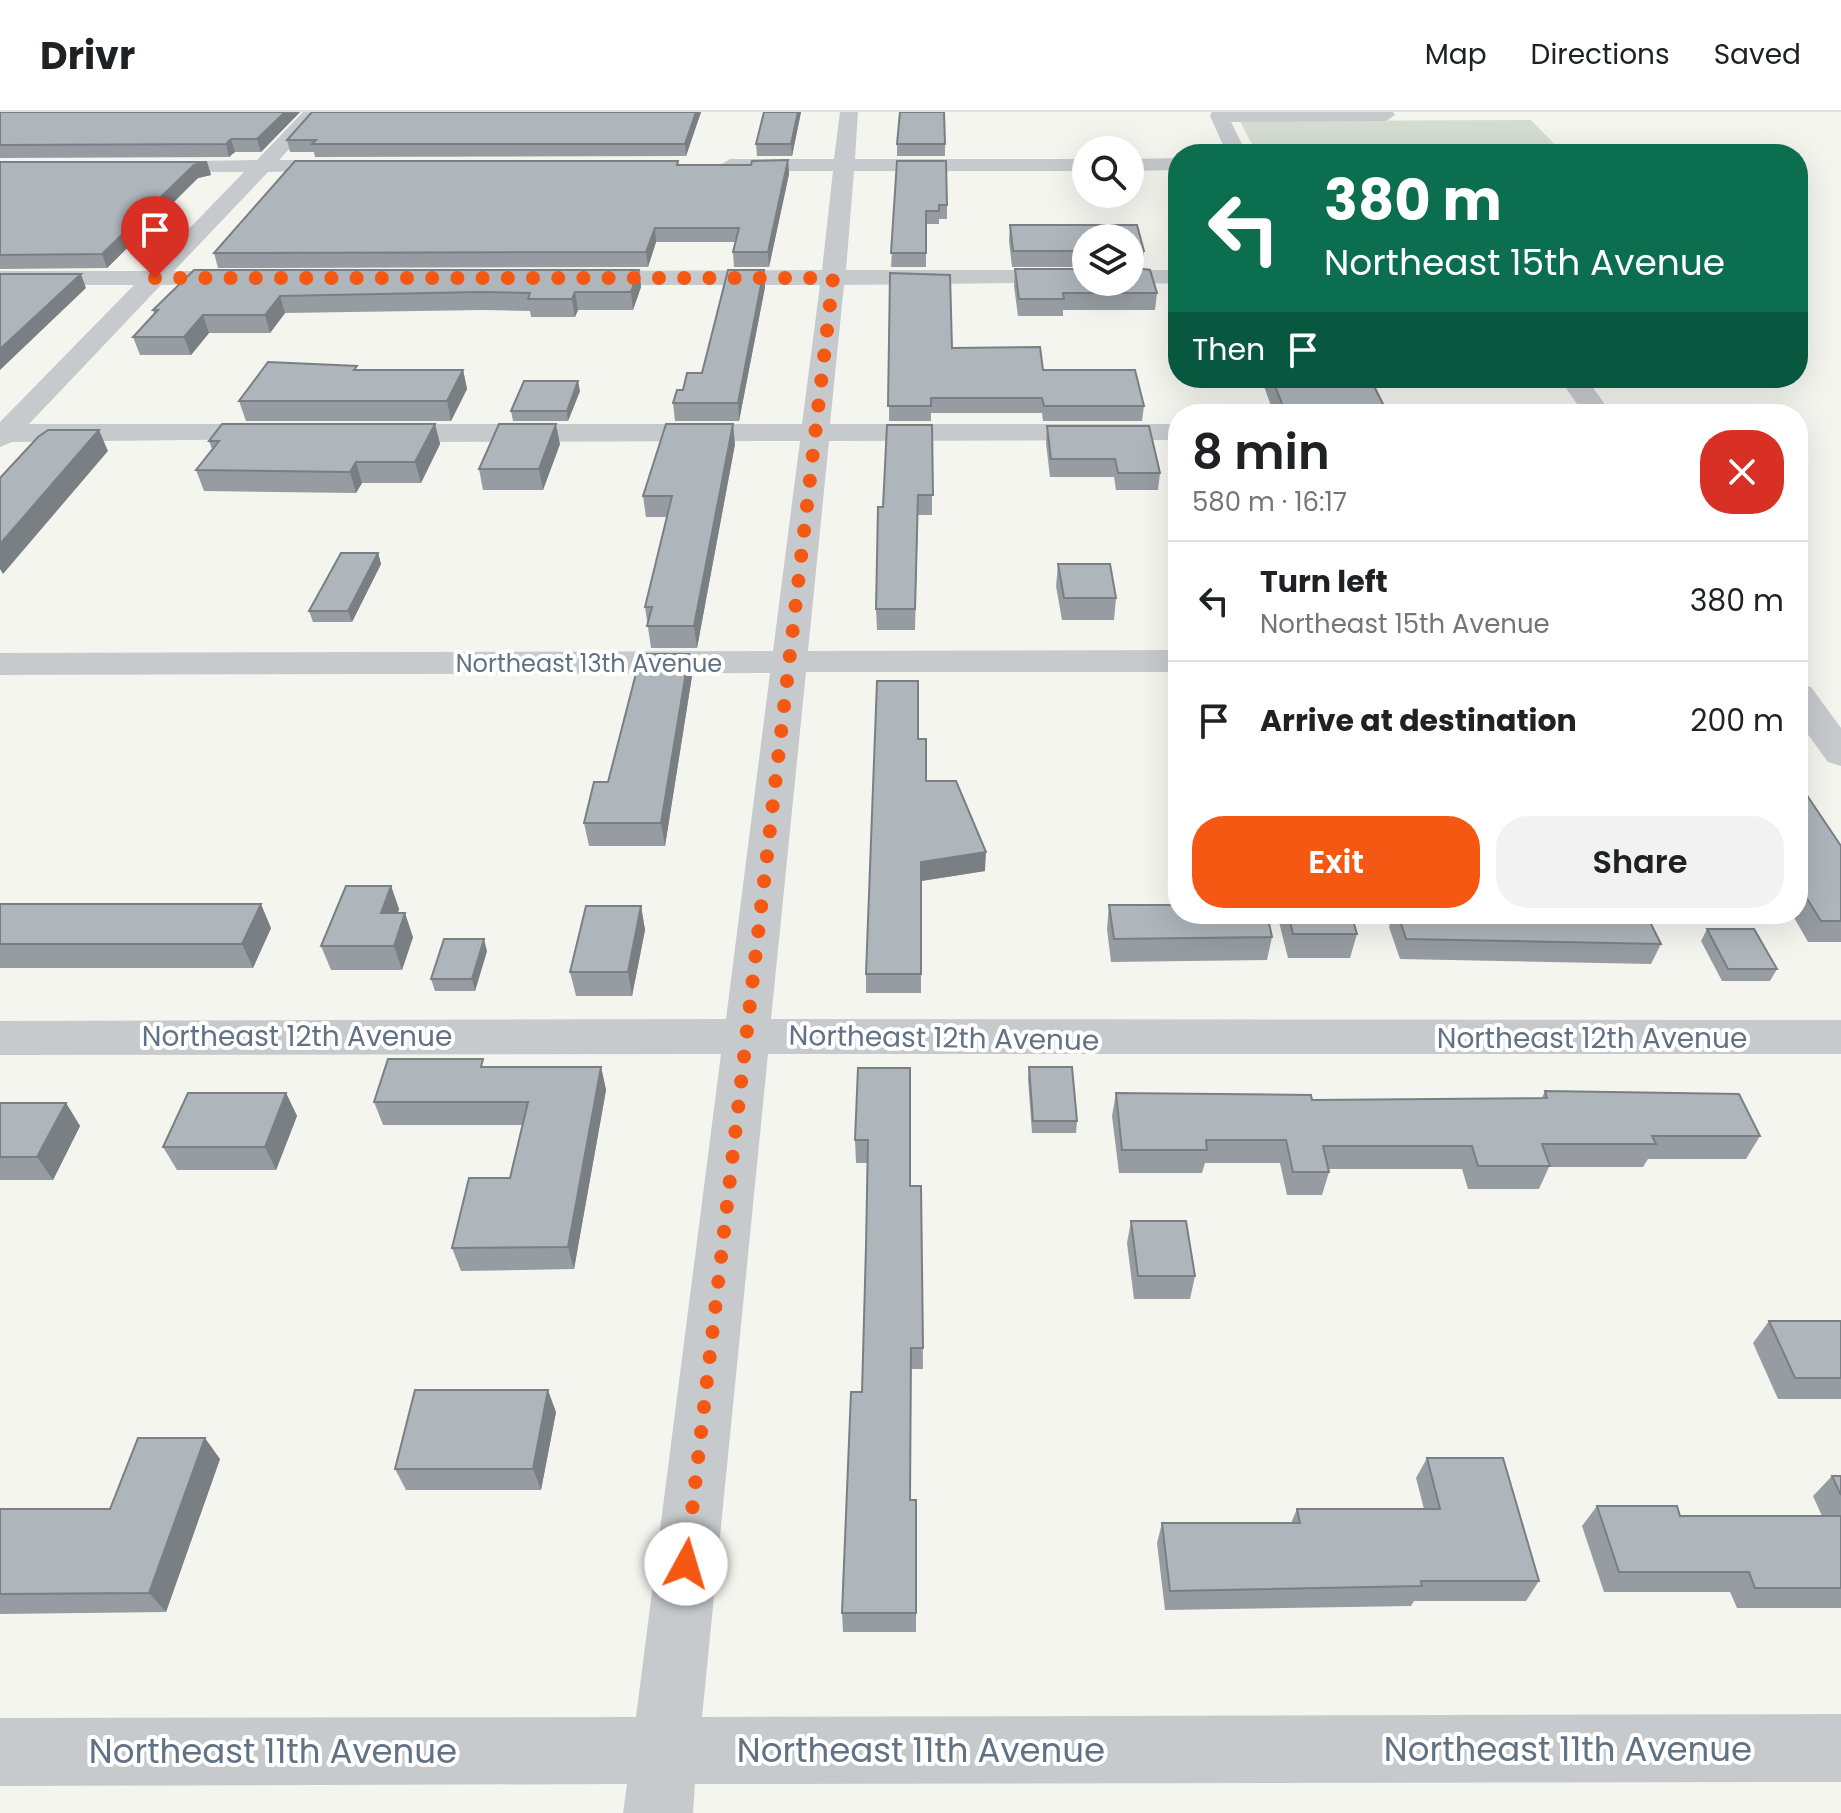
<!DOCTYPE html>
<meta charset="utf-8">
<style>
:root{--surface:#fff;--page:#f2f2f2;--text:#202124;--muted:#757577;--line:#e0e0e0;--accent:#f45812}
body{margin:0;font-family:Poppins,sans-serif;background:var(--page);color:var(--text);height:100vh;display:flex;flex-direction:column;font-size:30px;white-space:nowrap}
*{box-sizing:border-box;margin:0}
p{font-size:26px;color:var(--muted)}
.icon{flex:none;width:44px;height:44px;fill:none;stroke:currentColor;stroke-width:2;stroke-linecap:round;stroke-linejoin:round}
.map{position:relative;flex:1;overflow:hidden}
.panel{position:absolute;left:1168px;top:292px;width:640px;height:520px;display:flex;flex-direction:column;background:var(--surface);border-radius:32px;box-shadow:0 8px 32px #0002}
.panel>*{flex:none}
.banner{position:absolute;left:1168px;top:32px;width:640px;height:244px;border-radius:32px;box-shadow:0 8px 32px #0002;background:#0b6e4f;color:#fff;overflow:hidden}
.controls{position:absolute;left:1072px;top:24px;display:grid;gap:16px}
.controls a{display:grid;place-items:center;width:72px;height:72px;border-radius:50%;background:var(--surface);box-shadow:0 8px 32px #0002;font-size:40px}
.pin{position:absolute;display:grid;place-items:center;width:68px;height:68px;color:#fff;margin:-82px -34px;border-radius:50% 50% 50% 0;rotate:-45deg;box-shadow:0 0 8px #0007}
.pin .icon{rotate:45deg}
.me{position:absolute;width:88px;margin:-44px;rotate:6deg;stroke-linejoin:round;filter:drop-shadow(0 0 6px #0008)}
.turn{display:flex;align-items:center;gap:28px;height:168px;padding:0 24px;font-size:36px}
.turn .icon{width:104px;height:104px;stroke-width:2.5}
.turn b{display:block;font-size:56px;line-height:68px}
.then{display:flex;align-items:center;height:76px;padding:0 24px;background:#0003;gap:16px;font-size:30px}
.round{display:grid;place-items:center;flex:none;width:84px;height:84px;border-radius:32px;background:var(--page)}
.overview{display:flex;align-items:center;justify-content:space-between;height:136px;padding:0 24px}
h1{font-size:48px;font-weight:600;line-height:60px}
.action{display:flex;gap:16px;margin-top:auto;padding:16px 24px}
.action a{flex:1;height:92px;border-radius:32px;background:var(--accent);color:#fff;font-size:32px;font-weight:600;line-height:92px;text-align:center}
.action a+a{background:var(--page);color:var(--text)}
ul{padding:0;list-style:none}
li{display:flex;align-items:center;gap:24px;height:120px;padding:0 24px;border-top:2px solid var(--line)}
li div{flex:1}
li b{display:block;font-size:30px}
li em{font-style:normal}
header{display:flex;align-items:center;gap:48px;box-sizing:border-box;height:112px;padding:0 40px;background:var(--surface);border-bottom:2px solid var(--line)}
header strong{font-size:38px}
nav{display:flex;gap:44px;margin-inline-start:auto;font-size:28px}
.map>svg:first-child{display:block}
</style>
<header>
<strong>Drivr</strong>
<nav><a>Map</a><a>Directions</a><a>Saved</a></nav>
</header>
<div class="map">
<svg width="1841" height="1701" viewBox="0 0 1841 1701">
<rect width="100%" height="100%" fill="#f5f5f0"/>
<!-- green -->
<path fill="#d5ddd1" d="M 1531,8 L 1564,42 L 1257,42 L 1240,9 Z"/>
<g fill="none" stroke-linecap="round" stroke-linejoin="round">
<!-- minor -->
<path fill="#c7cacd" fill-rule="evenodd" d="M 303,0 L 323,0 L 279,48 L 350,48 L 357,50 L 360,54 L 357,58 L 268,60 L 174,159 L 246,159 L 254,161 L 258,166 L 254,171 L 161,173 L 29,312 L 274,312 L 284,315 L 288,321 L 284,327 L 12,330 L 0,335 L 0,310 L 134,173 L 0,173 L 0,159 L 148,159 L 244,60 L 150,60 L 143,58 L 140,54 L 143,50 L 257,48 Z
M 840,0 L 858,0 L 855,47 L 1086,47 L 1086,59 L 854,59 L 846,158 L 1086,158 L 1086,170 L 1094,170 L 844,173 L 830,312 L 1178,312 L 1178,328 L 829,329 L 808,539 L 1178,538 L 1178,560 L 806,560 L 771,907 L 1841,908 L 1841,942 L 768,942 L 702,1605 L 1841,1602 L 1841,1670 L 695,1672 L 693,1701 L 623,1701 L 627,1672 L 0,1674 L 0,1606 L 636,1605 L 721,942 L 0,943 L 0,909 L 726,907 L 770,561 L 0,563 L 0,541 L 773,539 L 800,329 L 378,330 L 368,327 L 364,321 L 368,315 L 378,312 L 802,312 L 820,173 L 578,173 L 566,166 L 578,159 L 822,158 L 833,59 L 730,59 L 720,53 L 730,47 L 834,47 Z
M 1212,0 L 1393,0 L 1395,3 L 1386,9 L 1231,10 L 1247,42 L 1227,42 L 1210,4 Z
M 1178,46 L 1178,58 L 1130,59 L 1130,47 Z
M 1130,158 L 1178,158 L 1178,172 L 1122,170 L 1130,170 Z
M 1559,266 L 1586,266 L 1612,302 L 1584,302 Z
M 1798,572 L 1811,575 L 1841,616 L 1841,654 L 1828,650 L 1798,609 Z"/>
</g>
<!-- wall -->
<path fill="#969ca1" d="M 0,0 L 300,0 L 261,40 L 235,40 L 229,45 L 0,46 Z
M 701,0 L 686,44 L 315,45 L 314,40 L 290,40 L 287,28 Z
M 764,0 L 801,0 L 792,44 L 757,44 L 756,32 Z
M 897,32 L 945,32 L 945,44 L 897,44 Z
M 788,48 L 789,62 L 769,155 L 734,155 L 733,140 L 736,130 L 656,130 L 648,155 L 218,156 L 214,141 L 678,49 L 679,53 L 751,53 Z
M 897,49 L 947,93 L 947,107 L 939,107 L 939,112 L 926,112 L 926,155 L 891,155 Z
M 0,50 L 207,50 L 211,63 L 198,66 L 107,156 L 0,157 Z
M 1010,113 L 1137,113 L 1144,139 L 1143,155 L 1134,156 L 1150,158 L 1157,181 L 1155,198 L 1063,198 L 1063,204 L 1018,204 L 1014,174 L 1015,157 L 1086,157 L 1086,170 L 1130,170 L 1130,126 L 1086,126 L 1086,155 L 1012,155 L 1009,129 Z
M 194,158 L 639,158 L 641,175 L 633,198 L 578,198 L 575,205 L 531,205 L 530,199 L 483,198 L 285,201 L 270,221 L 209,221 L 191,243 L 140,243 L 133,225 L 154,202 L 153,198 Z
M 890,161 L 952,236 L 1043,258 L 1144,294 L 1142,309 L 1043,309 L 1042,301 L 931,301 L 931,309 L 889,309 Z
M 765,175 L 739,309 L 675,309 L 673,291 L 683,278 L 702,261 Z
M 463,258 L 467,277 L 451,309 L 246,309 L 239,289 Z
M 1261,266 L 1370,266 L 1388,302 L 1274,302 Z
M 1466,266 L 1517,266 L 1516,270 L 1469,270 Z
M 580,279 L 568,309 L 513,309 L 511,299 Z
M 435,312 L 440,332 L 421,371 L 362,371 L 356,381 L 204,379 L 196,358 L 212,337 L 209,329 Z
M 932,313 L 932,403 L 918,403 L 915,518 L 877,518 L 876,497 L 883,395 Z
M 1047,314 L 1160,361 L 1158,378 L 1116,378 L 1114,365 L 1050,365 L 1046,331 Z
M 560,332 L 543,378 L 483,378 L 479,357 Z
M 735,332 L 697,536 L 651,536 L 645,495 L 667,405 L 646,405 L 643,384 Z
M 378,441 L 381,452 L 352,510 L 313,510 L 309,499 Z
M 1058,452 L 1116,486 L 1114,508 L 1062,508 L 1056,474 Z
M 692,564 L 665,734 L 589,734 L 584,711 L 608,670 Z
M 918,627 L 926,669 L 985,759 L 921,769 L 921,881 L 866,881 L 866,862 Z
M 1798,670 L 1841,734 L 1841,830 L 1808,830 L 1792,802 L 1798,802 Z
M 391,774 L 399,797 L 398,801 L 413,825 L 402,858 L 331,858 L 321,834 Z
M 0,792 L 271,816 L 253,856 L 0,856 Z
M 1109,793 L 1272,825 L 1267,848 L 1111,850 L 1107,817 Z
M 641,794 L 645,818 L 632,884 L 576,884 L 570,860 Z
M 1277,802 L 1351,802 L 1357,822 L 1350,846 L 1288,846 Z
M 1393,802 L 1646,802 L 1661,832 L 1651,852 L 1400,847 L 1389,815 Z
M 1707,817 L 1777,857 L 1770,869 L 1722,869 L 1701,829 Z
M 487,839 L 475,879 L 435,879 L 431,867 Z
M 486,955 L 601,955 L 606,978 L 574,1157 L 461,1159 L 452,1136 L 510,1066 L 523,1013 L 383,1013 L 374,990 Z
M 1029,955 L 1077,1009 L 1076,1021 L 1032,1021 L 1028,967 Z
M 858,956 L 910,1074 L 921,1074 L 923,1257 L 911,1257 L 910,1388 L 916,1388 L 916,1520 L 843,1520 L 842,1501 L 862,1280 L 866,1134 L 867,1051 L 856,1051 L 855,1028 Z
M 1545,979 L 1760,1024 L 1746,1047 L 1648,1047 L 1643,1055 L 1549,1055 L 1539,1077 L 1468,1077 L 1462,1057 L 1328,1057 L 1329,1060 L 1322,1083 L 1287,1083 L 1280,1051 L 1205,1051 L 1202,1061 L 1119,1061 L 1112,1004 L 1116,981 L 1312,988 L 1542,986 Z
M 286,981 L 297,1004 L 276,1058 L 177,1058 L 163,1035 Z
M 0,991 L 66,991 L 80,1014 L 53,1068 L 0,1068 Z
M 1131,1109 L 1195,1164 L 1190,1187 L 1134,1187 L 1127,1131 Z
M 1769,1209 L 1841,1209 L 1841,1287 L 1778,1287 L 1753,1231 Z
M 556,1300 L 541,1378 L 406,1378 L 395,1357 Z
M 1427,1346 L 1539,1469 L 1526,1489 L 1414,1489 L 1411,1494 L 1165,1498 L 1157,1431 L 1162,1411 L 1291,1411 L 1297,1397 L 1424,1397 L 1416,1366 Z
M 220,1347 L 166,1500 L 0,1502 L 0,1397 L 110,1397 Z
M 1832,1364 L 1841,1364 L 1841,1496 L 1737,1496 L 1730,1480 L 1604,1480 L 1582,1414 L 1597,1394 L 1680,1404 L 1822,1404 L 1813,1384 Z"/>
<!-- shaded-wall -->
<path fill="#7a7f83" d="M 285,0 L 300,0 L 261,40 L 257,27 Z
M 696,0 L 701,0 L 686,44 L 685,32 Z
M 798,0 L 801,0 L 792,44 L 791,32 Z
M 231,27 L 235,40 L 229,45 L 226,32 Z
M 788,48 L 789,62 L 769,155 L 768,140 Z
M 207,50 L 211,63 L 198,66 L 107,156 L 102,142 L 194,53 Z
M 655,116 L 656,130 L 648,155 L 646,140 Z
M 639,158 L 641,175 L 633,198 L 631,180 Z
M 764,158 L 765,175 L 739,309 L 738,291 Z
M 81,162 L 86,176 L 0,258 L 0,237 Z
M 575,180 L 578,198 L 575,205 L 572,187 Z
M 280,184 L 285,201 L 270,221 L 265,203 Z
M 203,203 L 209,221 L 191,243 L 184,225 Z
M 463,258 L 467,277 L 451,309 L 447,289 Z
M 578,269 L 580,279 L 568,309 L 567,299 Z
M 435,312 L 440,332 L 421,371 L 415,350 Z
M 556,312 L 560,332 L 543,378 L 539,357 Z
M 733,312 L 735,332 L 697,536 L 694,514 Z
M 99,318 L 108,339 L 3,462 L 0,457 L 0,432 Z
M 356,350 L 362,371 L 356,381 L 350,360 Z
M 378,441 L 381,452 L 352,510 L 348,499 Z
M 689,542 L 692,564 L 665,734 L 661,711 Z
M 986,740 L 985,759 L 921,769 L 921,750 Z
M 391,774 L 399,797 L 389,825 L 381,801 Z
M 261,792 L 271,816 L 253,856 L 242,832 Z
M 641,794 L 645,818 L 632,884 L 628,860 Z
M 405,801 L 413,825 L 402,858 L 394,834 Z
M 484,827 L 487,839 L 475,879 L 472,867 Z
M 601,955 L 606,978 L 574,1157 L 568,1135 Z
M 286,981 L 297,1004 L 276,1058 L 265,1035 Z
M 66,991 L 80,1014 L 53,1068 L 37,1045 Z
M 548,1278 L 556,1300 L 541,1378 L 533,1357 Z
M 205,1326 L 220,1347 L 166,1500 L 149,1481 Z"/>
<!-- building -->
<path fill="#aeb5bb" stroke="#7a7f83" stroke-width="2" d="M 0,0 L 285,0 L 257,27 L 231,27 L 226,32 L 0,33 Z
M 312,0 L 696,0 L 685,32 L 312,32 L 316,28 L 287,28 Z
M 764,0 L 798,0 L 791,32 L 756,32 Z
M 900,0 L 944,0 L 945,32 L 897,32 Z
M 788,48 L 768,140 L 733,140 L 739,116 L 655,116 L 646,140 L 214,141 L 295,49 L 678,49 L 677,53 L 751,53 L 752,49 Z
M 897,49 L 946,49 L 947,93 L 939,93 L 939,99 L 926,99 L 926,141 L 891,141 Z
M 0,50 L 207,50 L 194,53 L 102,142 L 0,143 Z
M 1010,113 L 1137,113 L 1144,139 L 1130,140 L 1130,126 L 1086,126 L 1086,139 L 1013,139 Z
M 1130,155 L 1150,158 L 1157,181 L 1063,181 L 1064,187 L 1019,187 L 1015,157 L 1086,157 L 1086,170 L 1130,170 Z
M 194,158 L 639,158 L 631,180 L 575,180 L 572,187 L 528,187 L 530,181 L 480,180 L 280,184 L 265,203 L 203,203 L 184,225 L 133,225 L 158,198 L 153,198 Z
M 728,158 L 764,158 L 738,291 L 673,291 L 677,278 L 683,278 L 687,261 L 702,261 Z
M 890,161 L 950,163 L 952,236 L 1040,235 L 1043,258 L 1135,258 L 1144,294 L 1044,294 L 1042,286 L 931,286 L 931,294 L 888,294 Z
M 0,162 L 81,162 L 0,237 Z
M 268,250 L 357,254 L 354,258 L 463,258 L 447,289 L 239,289 Z
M 1272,266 L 1370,266 L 1388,302 L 1286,302 Z
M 524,269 L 578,269 L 567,299 L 511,299 Z
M 222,312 L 435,312 L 415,350 L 356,350 L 350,360 L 196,358 L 219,329 L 209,329 Z
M 499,312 L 556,312 L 539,357 L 479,357 Z
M 666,312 L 733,312 L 694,514 L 647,514 L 652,495 L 645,495 L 672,384 L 643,384 Z
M 887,313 L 932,313 L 933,383 L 918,383 L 915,497 L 876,497 L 878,395 L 883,395 Z
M 1047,314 L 1149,314 L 1160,361 L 1118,361 L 1115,347 L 1051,347 Z
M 48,318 L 99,318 L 0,432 L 0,366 L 38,325 Z
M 341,441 L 378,441 L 348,499 L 309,499 Z
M 1058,452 L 1110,452 L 1116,486 L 1064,486 Z
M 641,542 L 689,542 L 661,711 L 584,711 L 594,670 L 608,670 Z
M 877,569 L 918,569 L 918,627 L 926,627 L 926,669 L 956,669 L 986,740 L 921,750 L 921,862 L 866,862 Z
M 1798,670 L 1841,734 L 1841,809 L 1821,809 L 1798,772 Z
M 346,774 L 391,774 L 381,801 L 405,801 L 394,834 L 321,834 Z
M 0,792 L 261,792 L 242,832 L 0,832 Z
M 1109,793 L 1178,793 L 1178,802 L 1267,802 L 1272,825 L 1114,827 Z
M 586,794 L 641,794 L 628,860 L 570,860 Z
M 1288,802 L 1351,802 L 1357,822 L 1293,822 Z
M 1398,802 L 1646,802 L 1661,832 L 1406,827 Z
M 1707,817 L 1754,817 L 1777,857 L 1728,857 Z
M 444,827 L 484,827 L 472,867 L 431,867 Z
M 388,947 L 483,947 L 481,955 L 601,955 L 568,1135 L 452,1136 L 469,1066 L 510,1066 L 528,990 L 374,990 Z
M 1029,955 L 1072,955 L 1077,1009 L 1033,1009 Z
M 858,956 L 910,956 L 910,1074 L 921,1074 L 923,1236 L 911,1236 L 910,1388 L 916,1388 L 916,1501 L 842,1501 L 851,1280 L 862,1280 L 866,1134 L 868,1028 L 855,1028 Z
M 1545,979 L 1739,982 L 1760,1024 L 1652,1024 L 1656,1032 L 1542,1032 L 1550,1054 L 1478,1054 L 1472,1034 L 1323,1034 L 1329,1060 L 1293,1060 L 1286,1028 L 1206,1028 L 1207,1038 L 1122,1038 L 1116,981 L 1311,983 L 1312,988 L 1547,986 Z
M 188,981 L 286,981 L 265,1035 L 163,1035 Z
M 0,991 L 66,991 L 37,1045 L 0,1045 Z
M 1131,1109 L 1186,1109 L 1195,1164 L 1138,1164 Z
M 1769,1209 L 1841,1209 L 1841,1266 L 1795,1266 Z
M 415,1278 L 548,1278 L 533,1357 L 395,1357 Z
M 138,1326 L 205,1326 L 149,1481 L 0,1482 L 0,1397 L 110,1397 Z
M 1427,1346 L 1503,1346 L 1539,1469 L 1421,1469 L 1422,1474 L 1170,1479 L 1162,1411 L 1300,1411 L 1297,1397 L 1440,1397 Z
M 1832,1364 L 1841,1364 L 1841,1383 Z
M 1597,1394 L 1677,1394 L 1680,1404 L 1841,1404 L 1841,1476 L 1755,1476 L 1749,1460 L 1619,1460 Z"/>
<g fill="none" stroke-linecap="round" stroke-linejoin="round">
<!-- route -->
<path stroke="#f45812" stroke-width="14" stroke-dasharray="0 25.2" d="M 155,166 L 833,166 L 686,1452"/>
</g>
<g text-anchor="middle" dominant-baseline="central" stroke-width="8" stroke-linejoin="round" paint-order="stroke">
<!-- far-street labels -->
<g font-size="24" fill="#617285" stroke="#fff">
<text x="589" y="551">Northeast 13th Avenue</text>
</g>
<!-- street labels -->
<g font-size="28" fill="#617285" stroke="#fff">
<text x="297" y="924">Northeast 12th Avenue</text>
<text transform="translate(944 926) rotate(1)">Northeast 12th Avenue</text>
<text x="1592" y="926">Northeast 12th Avenue</text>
</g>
<!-- near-street labels -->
<g font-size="34" fill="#617285" stroke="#fff">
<text x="1568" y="1637">Northeast 11th Avenue</text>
<text x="921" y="1638">Northeast 11th Avenue</text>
<text x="273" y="1639">Northeast 11th Avenue</text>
</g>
</g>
</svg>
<div class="controls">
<a><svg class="icon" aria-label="search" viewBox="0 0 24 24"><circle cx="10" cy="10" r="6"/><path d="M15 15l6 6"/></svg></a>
<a><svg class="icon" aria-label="layers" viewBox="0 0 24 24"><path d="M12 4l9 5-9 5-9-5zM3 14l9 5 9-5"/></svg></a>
</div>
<div class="pin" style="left:155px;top:166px;background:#d93025"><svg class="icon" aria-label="arrive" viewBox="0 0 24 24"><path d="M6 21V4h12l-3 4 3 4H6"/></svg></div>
<svg class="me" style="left:686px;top:1452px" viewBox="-20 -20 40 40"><circle r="19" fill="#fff"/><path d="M0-13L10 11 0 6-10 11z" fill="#f45812"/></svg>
<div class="banner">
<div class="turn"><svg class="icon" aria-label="left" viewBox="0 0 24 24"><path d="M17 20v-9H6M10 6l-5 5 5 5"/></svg><div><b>380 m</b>Northeast 15th Avenue</div></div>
<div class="then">Then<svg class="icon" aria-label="arrive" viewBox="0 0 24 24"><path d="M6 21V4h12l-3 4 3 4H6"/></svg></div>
</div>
<section class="panel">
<div class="overview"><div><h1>8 min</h1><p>580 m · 16:17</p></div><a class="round" style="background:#d93025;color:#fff"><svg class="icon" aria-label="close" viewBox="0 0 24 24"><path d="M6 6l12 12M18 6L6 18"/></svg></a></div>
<ul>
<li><svg class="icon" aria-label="left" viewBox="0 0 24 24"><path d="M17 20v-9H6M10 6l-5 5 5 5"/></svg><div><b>Turn left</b><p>Northeast 15th Avenue</p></div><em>380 m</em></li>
<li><svg class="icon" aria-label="arrive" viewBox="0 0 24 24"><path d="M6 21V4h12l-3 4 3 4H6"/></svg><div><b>Arrive at destination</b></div><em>200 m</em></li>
</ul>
<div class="action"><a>Exit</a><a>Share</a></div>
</section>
</div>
